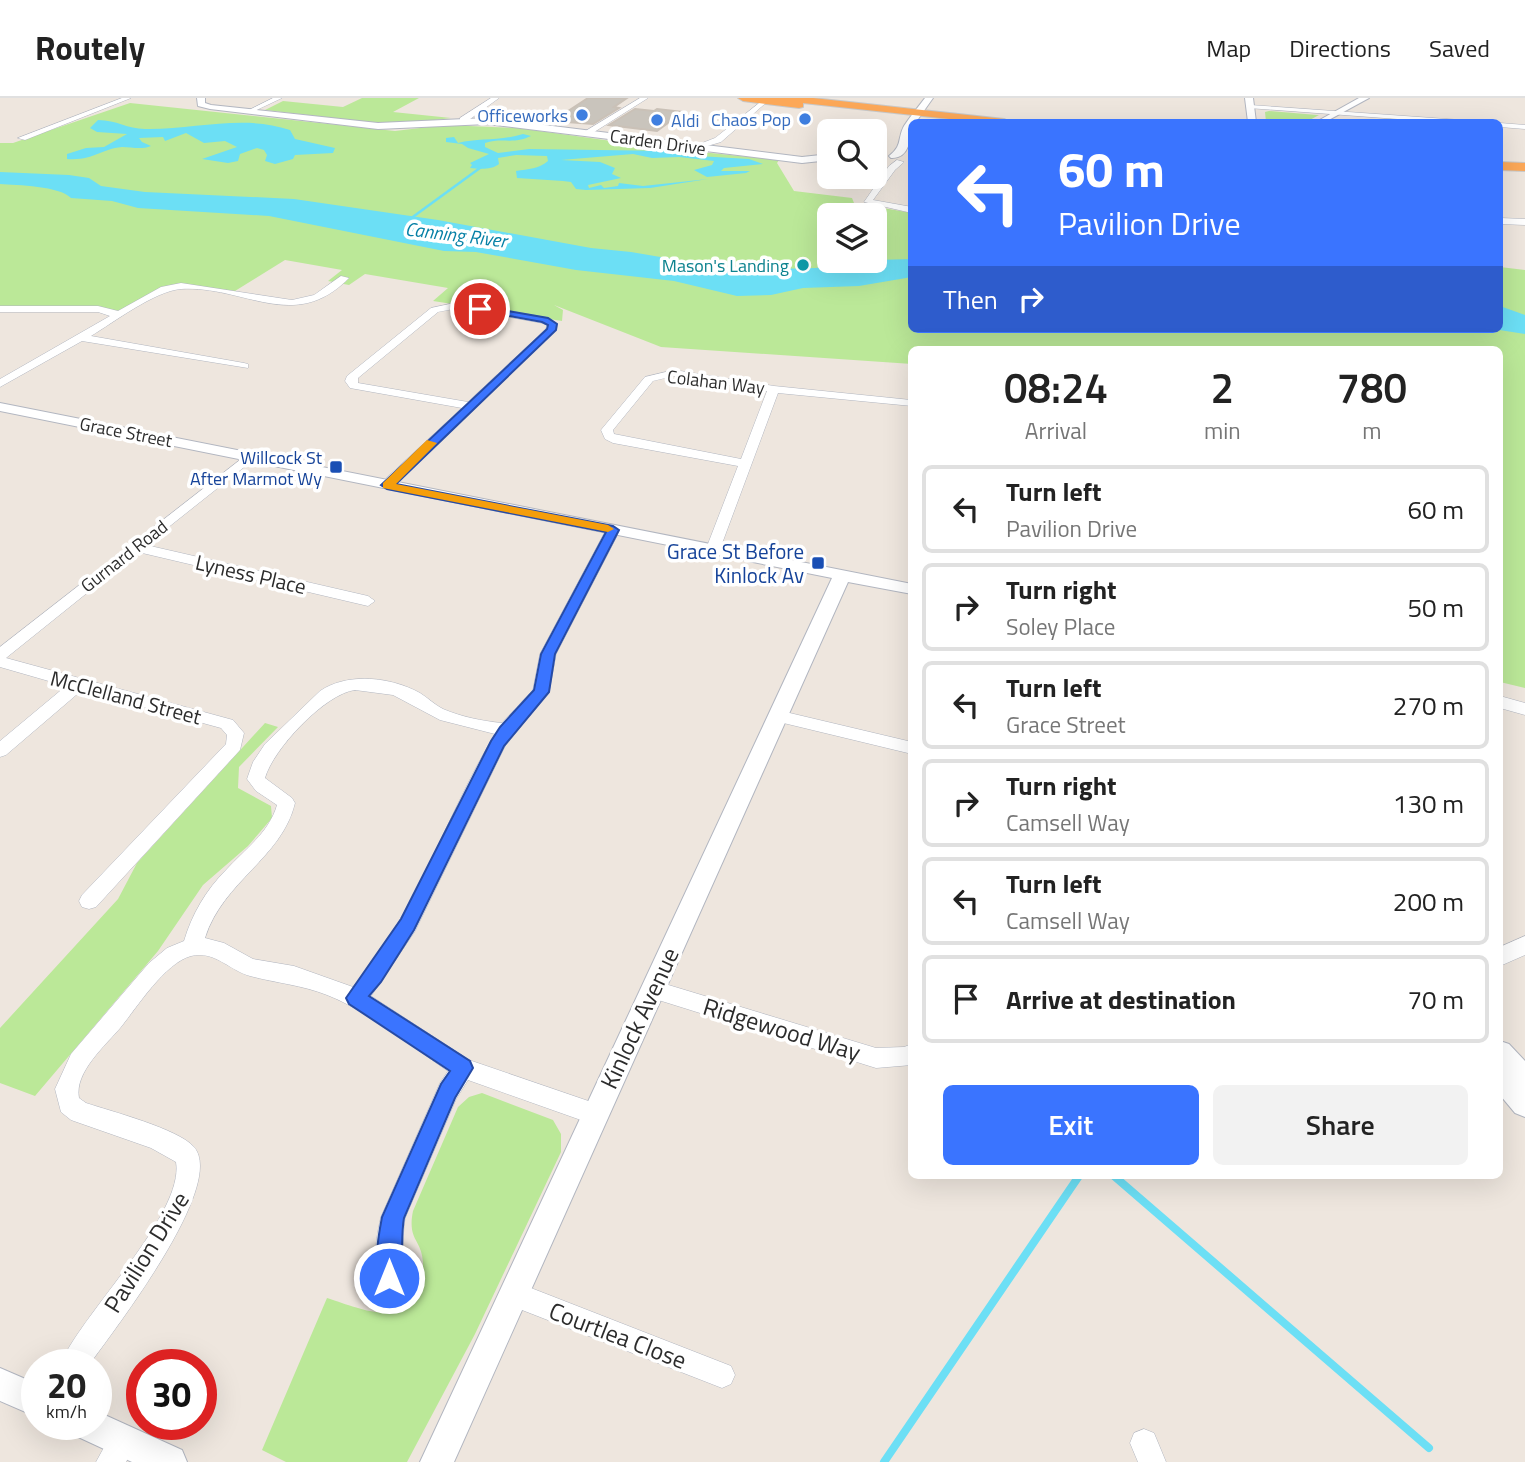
<!DOCTYPE html>
<style>
:root{--surface:#fff;--page:#f2f2f2;--text:#222;--muted:#767676;--line:#e0e0e0;--accent:#3a74ff}
body{margin:0;font-family:"Titillium Web",sans-serif;background:var(--page);color:var(--text);height:100vh;display:flex;flex-direction:column;font-size:26px;white-space:nowrap}
*{box-sizing:border-box;margin:0}
p{font-size:23px;color:var(--muted)}
.icon{flex:none;width:38px;height:38px;fill:none;stroke:currentColor;stroke-width:2;stroke-linecap:round;stroke-linejoin:round}
.map{position:relative;flex:1;overflow:hidden}
.side{position:absolute;left:908px;top:248px;width:595px;height:833px;display:flex;flex-direction:column;background:var(--surface);border-radius:10px;box-shadow:0 7px 28px #0002}
.side>*{flex:none}
.guide{position:absolute;left:908px;top:21px;width:595px;height:214px;border-radius:10px;box-shadow:0 7px 28px #0002;background:#3a74ff;color:#fff;overflow:hidden}
.controls{position:absolute;left:817px;top:21px;display:grid;gap:14px}
.controls a{display:grid;place-items:center;width:70px;height:70px;border-radius:10px;background:var(--surface);box-shadow:0 7px 28px #0002;font-size:35px}
.speed{position:absolute;left:21px;top:1251px;display:flex;gap:14px;font-size:35px;font-weight:700;text-align:center}
.speed>*{display:grid;place-content:center;width:91px;height:91px;border-radius:50%;background:var(--surface);box-shadow:0 7px 28px #0002;line-height:1}
.speed small{font-size:18px;font-weight:400}
.speed .limit{border:10px solid #d22;background:#fff;color:#111}
.pin{position:absolute;display:grid;place-items:center;width:60px;height:60px;color:#fff;margin:-30px;border:4px solid #fff;border-radius:50%;box-shadow:0 2px 7px #0007}
.me{position:absolute;width:77px;margin:-38px;rotate:0deg;stroke-linejoin:round;filter:drop-shadow(0 0 5px #0008)}
.turn{display:flex;align-items:center;gap:24px;height:147px;padding:0 35px;font-size:32px}
.turn .icon{width:91px;height:91px;stroke-width:2.5}
.turn b{display:block;font-size:49px;line-height:60px}
.then{display:flex;align-items:center;height:66px;padding:0 35px;background:#0003;gap:14px;font-size:26px}
.eta{display:flex;justify-content:space-evenly;align-items:center;height:119px;text-align:center}
.eta b{font-size:42px;font-weight:600;line-height:49px}
.primary-button{display:flex;gap:14px;margin-top:auto;padding:14px 35px}
.primary-button a{flex:1;height:80px;border-radius:10px;background:var(--accent);color:#fff;font-size:28px;font-weight:600;line-height:80px;text-align:center}
.primary-button a+a{background:var(--page);color:var(--text)}
ul{padding:0;list-style:none}
li{display:flex;align-items:center;gap:21px;height:88px;margin:0 14px 10px;padding:0 21px;border:4px solid var(--line);border-radius:10px}
li div{flex:1}
li b{display:block;font-size:26px}
li em{font-style:normal}
header{display:flex;align-items:center;gap:42px;box-sizing:border-box;height:98px;padding:0 35px;background:var(--surface);border-bottom:2px solid var(--line)}
header strong{font-size:33px}
nav{display:flex;gap:38px;margin-inline-start:auto;font-size:24px}
.map>svg:first-child{display:block}
</style>
<header>
<strong>Routely</strong>
<nav><a>Map</a><a>Directions</a><a>Saved</a></nav>
</header>
<div class="map">
<svg width="1525" height="1364" viewBox="0 0 1525 1364">
<rect width="100%" height="100%" fill="#eee6de"/>
<!-- green -->
<path fill="#bbe898" fill-rule="evenodd" d="M 362,0 L 419,0 L 393,14 L 451,20 L 393,27 L 265,12 L 283,3 L 343,9 Z
M 130,5 L 395,33 L 445,27 L 518,30 L 662,50 L 779,62 L 777,65 L 794,93 L 852,100 L 854,105 L 912,115 L 912,231 L 1500,231 L 1500,169 L 1525,172 L 1525,590 L 1500,584 L 1500,252 L 912,252 L 912,266 L 661,249 L 554,207 L 563,212 L 562,223 L 433,203 L 448,190 L 365,176 L 349,187 L 328,183 L 342,172 L 285,162 L 235,193 L 172,187 L 126,213 L 0,209 L 0,45 L 13,45 ZM 830,117 L 875,117 L 875,163 L 830,163 Z
M 1269,13 L 1317,17 L 1319,17 L 1306,24 L 1266,24 L 1265,14 Z
M 265,625 L 278,629 L 239,669 L 238,690 L 271,708 L 272,720 L 248,748 L 203,787 L 158,853 L 35,998 L 0,985 L 0,930 L 118,801 L 137,765 Z
M 482,995 L 553,1022 L 561,1036 L 561,1054 L 475,1236 L 407,1364 L 286,1364 L 262,1352 L 327,1200 C 340,1204 368,1215 380,1214 C 404,1211 424,1189 423,1165 C 422,1141 407,1143 413,1113 L 458,1009 L 469,999 Z"/>
<!-- water -->
<path fill="#6cdff5" d="M 98,22 C 117,22 127,31 145,31 C 194,32 243,16 290,32 L 295,41 L 335,50 L 333,55 L 295,57 L 293,61 L 275,66 L 265,63 L 267,57 L 264,52 L 257,50 L 240,56 L 238,63 L 228,65 L 202,61 L 237,49 L 225,43 L 204,45 L 186,35 L 165,43 L 163,39 L 139,40 L 142,44 L 151,48 C 141,52 132,49 122,49 C 100,51 94,63 67,61 L 67,56 L 86,50 L 104,49 L 127,36 L 97,34 L 90,30 Z
M 523,36 L 531,38 C 512,47 503,39 485,45 L 485,49 L 498,55 L 529,51 L 669,53 L 681,57 L 749,61 L 763,66 L 724,70 L 721,73 L 750,73 L 746,75 L 707,79 L 694,72 L 712,67 L 714,63 L 679,59 L 652,60 L 633,56 L 561,62 L 600,64 L 615,70 L 612,76 L 621,80 L 588,87 L 589,90 L 601,87 L 604,90 L 618,88 L 619,85 L 643,88 L 708,81 L 650,90 L 586,92 L 576,91 L 571,84 L 563,83 L 517,80 L 516,73 C 529,71 538,71 548,63 L 547,58 L 516,57 L 498,60 L 499,66 C 492,72 479,71 470,70 L 472,67 L 470,65 L 489,56 L 468,50 L 462,46 L 446,44 L 446,40 L 454,39 L 458,45 C 479,40 501,43 523,36 Z
M 0,74 L 69,77 L 89,80 L 101,88 L 145,94 L 294,101 L 438,122 L 591,150 L 631,154 L 737,172 L 816,170 L 875,162 L 912,161 L 912,179 L 859,188 L 803,190 L 771,197 L 737,198 L 674,183 L 576,172 L 476,154 L 444,153 L 269,118 L 138,110 L 112,103 L 71,100 C 60,88 17,87 0,86 Z
M 1500,208 L 1525,217 L 1525,236 L 1493,231 L 1500,231 Z"/>
<g fill="none" stroke-linecap="round" stroke-linejoin="round">
<!-- stream-far1 -->
<path stroke="#6cdff5" stroke-width="2.5" d="M 410,121 L 484,67"/>
<!-- stream -->
<path stroke="#6cdff5" stroke-width="8" d="M 1114,1078 L 1429,1350
M 884,1364 L 1079,1078"/>
</g>
<!-- building -->
<path fill="#c9c4bc" stroke="#cac1b7" stroke-width="2" d="M 588,0 L 627,0 L 614,9 L 619,10 L 593,26 L 553,23 Z
M 635,11 L 654,13 L 657,11 L 683,14 L 657,33 L 609,27 Z"/>
<g fill="none" stroke-linecap="round" stroke-linejoin="round">
<defs>
<path id="minor" d="M 122,0 L 131,0 L 25,42 L 18,40 Z
M 273,0 L 282,0 L 250,15 L 245,14 Z
M 491,0 L 499,0 L 466,24 L 460,24 L 460,20 Z
M 640,0 L 648,0 L 591,36 L 584,34 Z
M 763,2 L 768,3 L 721,44 L 697,51 L 697,47 L 715,40 Z
M 1250,7 L 1461,22 L 1465,24 L 1438,24 L 1248,10 Z
M 1500,25 L 1525,27 L 1525,31 L 1500,29 Z
M 897,62 L 904,64 L 895,72 L 873,102 L 912,109 L 912,115 L 864,104 L 889,68 Z
M 1500,120 L 1525,121 L 1525,127 L 1500,126 Z
M 341,178 L 349,180 C 294,236 244,187 181,191 C 155,193 114,224 91,238 L 244,265 L 248,266 L 248,270 L 82,243 L 0,289 L 0,281 L 110,218 L 98,214 L 0,214 L 0,208 L 98,208 L 118,213 L 161,189 L 181,185 L 292,202 L 314,197 Z
M 459,204 L 549,220 L 557,226 L 556,232 L 392,390 L 382,390 L 382,384 L 462,310 L 350,290 L 345,283 L 347,278 L 431,210 ZM 459,210 L 542,225 L 547,227 L 546,231 L 468,304 L 358,285 L 358,280 L 438,214 Z
M 674,272 L 774,288 L 911,302 L 912,308 L 778,295 L 720,451 L 713,455 L 706,451 L 738,368 L 613,345 L 605,341 L 601,332 L 645,279 ZM 674,278 L 767,293 L 741,361 L 614,336 L 613,332 L 653,283 Z
M 249,355 L 255,359 L 253,362 L 146,447 L 368,498 L 375,503 L 368,508 L 138,454 L 6,560 L 233,622 L 244,635 L 240,652 L 96,809 L 89,811 L 82,809 L 79,803 L 82,797 L 226,646 L 227,637 L 221,630 L 82,592 L 6,657 L 0,659 L 0,643 L 66,588 L 0,569 L 0,549 Z
M 613,428 L 620,432 L 556,556 L 549,594 L 505,648 L 415,833 L 371,898 L 469,962 L 603,1008 L 606,1016 L 603,1024 L 595,1027 L 468,982 L 456,1001 L 405,1120 C 401,1142 406,1168 398,1189 L 389,1193 L 380,1189 C 372,1168 376,1140 381,1119 L 440,985 L 448,973 C 410,947 370,914 327,897 C 302,887 276,885 250,878 C 229,872 214,852 191,858 C 165,865 137,909 121,929 C 106,947 74,974 79,1000 L 86,1005 C 110,1013 179,1031 194,1049 C 227,1087 114,1232 89,1267 L 60,1267 C 80,1217 185,1116 176,1064 L 151,1050 L 71,1022 L 61,1014 L 55,991 L 71,956 L 149,865 L 167,850 L 184,843 C 192,816 206,792 226,772 C 245,751 269,735 277,707 L 256,693 L 247,681 L 253,664 L 265,646 L 320,593 C 348,574 391,579 420,595 C 428,600 435,607 443,611 C 462,619 482,623 502,625 L 533,592 L 540,556 L 606,432 ZM 355,592 L 393,597 L 440,622 L 495,636 C 445,719 417,815 353,889 L 294,868 L 253,861 L 224,845 L 205,840 C 223,783 282,760 295,705 L 292,700 L 265,680 C 273,651 326,595 355,592 Z
M 1500,598 L 1525,605 L 1525,617 L 1500,610 Z
M 777,612 L 912,644 L 912,656 L 771,622 L 769,618 L 771,614 Z
M 1525,838 L 1525,857 L 1500,868 L 1500,849 Z
M 652,882 L 876,950 L 904,949 L 912,946 L 912,967 L 876,970 L 652,900 L 645,898 L 642,891 L 645,884 Z
M 513,1183 L 731,1268 L 735,1277 L 731,1286 L 722,1290 L 504,1205 L 500,1196 L 504,1187 Z
M 123,1329 L 133,1333 L 137,1343 L 126,1364 L 96,1364 L 113,1333 Z
M 1144,1331 L 1154,1335 L 1166,1364 L 1138,1364 L 1130,1345 L 1134,1335 Z"/>
<path id="tertiary" d="M 197,0 L 205,0 L 205,5 L 211,7 L 378,25 L 487,20 L 802,59 L 830,56 L 830,62 L 802,65 L 487,26 L 378,31 L 210,11 L 198,8 Z
M 925,0 L 933,0 L 916,24 L 912,24 C 911,39 910,61 891,60 L 889,58 C 903,47 897,41 904,28 C 910,19 918,9 925,0 Z
M 1245,0 L 1253,0 L 1256,24 L 1248,24 Z
M 1359,0 L 1369,0 L 1325,24 L 1316,24 Z
M 0,305 L 912,486 L 912,496 L 848,484 L 454,1364 L 420,1364 L 832,480 L 0,313 Z
M 1500,943 L 1509,946 L 1525,963 L 1525,1019 L 1515,1015 L 1500,997 Z
M 0,1270 L 37,1286 L 37,1319 L 0,1303 Z
M 96,1313 L 182,1352 L 187,1364 L 132,1364 L 76,1338 L 72,1326 L 96,1326 Z"/>
<path id="trunk" d="M 738,0 L 813,0 L 1004,21 L 1010,24 L 977,24 L 803,5 L 803,9 L 799,10 L 743,3 Z
M 1500,64 L 1525,65 L 1525,73 L 1500,72 Z"/>
</defs>
<!-- minor casing -->
<use href="#minor" stroke="#b2b6c0" stroke-width="1"/>
<!-- tertiary casing -->
<use href="#tertiary" stroke="#b2b6c0" stroke-width="2"/>
<!-- trunk casing -->
<use href="#trunk" stroke="#c8c8c8" stroke-width="2"/>
<!-- minor -->
<use href="#minor" fill="#fff" fill-rule="evenodd"/>
<!-- tertiary -->
<use href="#tertiary" fill="#fff" fill-rule="evenodd"/>
<!-- trunk -->
<use href="#trunk" fill="#fca858" fill-rule="evenodd"/>
</g>
<!-- route -->
<path fill="#3a74ff" stroke="#264ba6" stroke-width="2" d="M 480,208 L 548,220 L 557,226 L 556,232 L 396,386 L 613,428 L 619,432 L 555,556 L 549,594 L 504,648 L 414,832 L 381,884 L 369,898 L 470,963 L 473,970 L 455,1000 L 404,1120 C 400,1142 405,1168 397,1188 L 389,1191 L 381,1188 C 373,1168 378,1140 382,1119 L 441,986 L 450,973 L 349,906 L 346,900 L 401,821 L 491,643 L 500,629 L 534,592 L 541,556 L 606,434 L 387,391 L 381,387 L 547,231 L 548,227 L 542,224 L 477,212 L 477,209 Z"/>
<!-- slow -->
<path fill="#f59e0b" d="M 427,342 L 437,345 L 396,386 L 608,427 L 614,431 L 608,434 L 383,390 L 383,385 Z"/>
<!-- markers -->
<g fill="#3f7fe0" stroke="#fff" stroke-width="2.5">
<circle cx="582" cy="17" r="7"/>
<circle cx="805" cy="21" r="7"/>
<circle cx="657" cy="22" r="7"/>
</g>
<circle fill="#0f9aa8" stroke="#fff" stroke-width="2.5" cx="803" cy="167" r="7"/>
<g fill="#1a4fb4" stroke="#fff" stroke-width="2.5">
<rect x="329" y="362" width="14" height="14" rx="3.5"/>
<rect x="811" y="458" width="14" height="14" rx="3.5"/>
</g>
<g text-anchor="middle" dominant-baseline="central" stroke-width="7" stroke-linejoin="round" paint-order="stroke">
<!-- far-shop labels -->
<g font-size="18" fill="#366cbe" stroke="#fff" text-anchor="end">
<text x="568" y="17">Officeworks</text>
<text x="791" y="21">Chaos Pop</text>
<text x="671" y="22" text-anchor="start">Aldi</text>
</g>
<!-- far-street labels -->
<g font-size="18" fill="#2c2c2c" stroke="#fff">
<text transform="translate(658 44) rotate(8)">Carden Drive</text>
<text transform="translate(716 284) rotate(7)">Colahan Way</text>
<text transform="translate(126 334) rotate(11)">Grace Street</text>
<text transform="translate(124 458) rotate(-38)">Gurnard Road</text>
</g>
<!-- far-culture labels -->
<g font-size="18" fill="#0d838f" stroke="#fff" text-anchor="end">
<text x="789" y="167">Mason's Landing</text>
</g>
<!-- far-transit labels -->
<g font-size="18" fill="#164399" stroke="#fff" text-anchor="end">
<text x="322" y="359">Willcock St<tspan x="322" dy="21">After Marmot Wy</tspan></text>
</g>
<!-- far-water labels -->
<g font-size="19" font-style="italic" fill="#0680a6" stroke="#fff">
<text transform="translate(456 136) rotate(7)">Canning River</text>
</g>
<!-- transit labels -->
<g font-size="21" fill="#164399" stroke="#fff" text-anchor="end">
<text x="804" y="453">Grace St Before<tspan x="804" dy="24">Kinlock Av</tspan></text>
</g>
<!-- street labels -->
<g font-size="21" fill="#2c2c2c" stroke="#fff">
<text transform="translate(251 476) rotate(13)">Lyness Place</text>
<text transform="translate(126 599) rotate(15)">McClelland Street</text>
</g>
<!-- near-street labels -->
<g font-size="24" fill="#2c2c2c" stroke="#fff">
<text transform="translate(639 920) rotate(-65)">Kinlock Avenue</text>
<text transform="translate(782 931) rotate(17)">Ridgewood Way</text>
<text transform="translate(146 1154) rotate(-58)">Pavilion Drive</text>
<text transform="translate(618 1237) rotate(21)">Courtlea Close</text>
</g>
</g>
</svg>
<div class="controls">
<a><svg class="icon" aria-label="search" viewBox="0 0 24 24"><circle cx="10" cy="10" r="6"/><path d="M15 15l6 6"/></svg></a>
<a><svg class="icon" aria-label="layers" viewBox="0 0 24 24"><path d="M12 4l9 5-9 5-9-5zM3 14l9 5 9-5"/></svg></a>
</div>
<div class="speed"><div>20<small>km/h</small></div><div class="limit">30</div></div>
<div class="pin" style="left:480px;top:211px;background:#d93025"><svg class="icon" aria-label="arrive" viewBox="0 0 24 24"><path d="M6 21V4h12l-3 4 3 4H6"/></svg></div>
<svg class="me" style="left:389px;top:1180px" viewBox="-20 -20 40 40"><circle r="17" fill="#3a74ff" stroke="#fff" stroke-width="3"/><path d="M0-11L8 9 0 5-8 9z" fill="#fff"/></svg>
<div class="guide">
<div class="turn"><svg class="icon" aria-label="left" viewBox="0 0 24 24"><path d="M17 20v-9H6M10 6l-5 5 5 5"/></svg><div><b>60 m</b>Pavilion Drive</div></div>
<div class="then">Then<svg class="icon" aria-label="right" viewBox="0 0 24 24"><path d="M7 20v-9h11M14 6l5 5-5 5"/></svg></div>
</div>
<section class="side">
<div class="eta">
<div><b>08:24</b><p>Arrival</p></div>
<div><b>2</b><p>min</p></div>
<div><b>780</b><p>m</p></div>
</div>
<ul>
<li><svg class="icon" aria-label="left" viewBox="0 0 24 24"><path d="M17 20v-9H6M10 6l-5 5 5 5"/></svg><div><b>Turn left</b><p>Pavilion Drive</p></div><em>60 m</em></li>
<li><svg class="icon" aria-label="right" viewBox="0 0 24 24"><path d="M7 20v-9h11M14 6l5 5-5 5"/></svg><div><b>Turn right</b><p>Soley Place</p></div><em>50 m</em></li>
<li><svg class="icon" aria-label="left" viewBox="0 0 24 24"><path d="M17 20v-9H6M10 6l-5 5 5 5"/></svg><div><b>Turn left</b><p>Grace Street</p></div><em>270 m</em></li>
<li><svg class="icon" aria-label="right" viewBox="0 0 24 24"><path d="M7 20v-9h11M14 6l5 5-5 5"/></svg><div><b>Turn right</b><p>Camsell Way</p></div><em>130 m</em></li>
<li><svg class="icon" aria-label="left" viewBox="0 0 24 24"><path d="M17 20v-9H6M10 6l-5 5 5 5"/></svg><div><b>Turn left</b><p>Camsell Way</p></div><em>200 m</em></li>
<li><svg class="icon" aria-label="arrive" viewBox="0 0 24 24"><path d="M6 21V4h12l-3 4 3 4H6"/></svg><div><b>Arrive at destination</b></div><em>70 m</em></li>
</ul>
<div class="primary-button"><a>Exit</a><a>Share</a></div>
</section>
</div>
